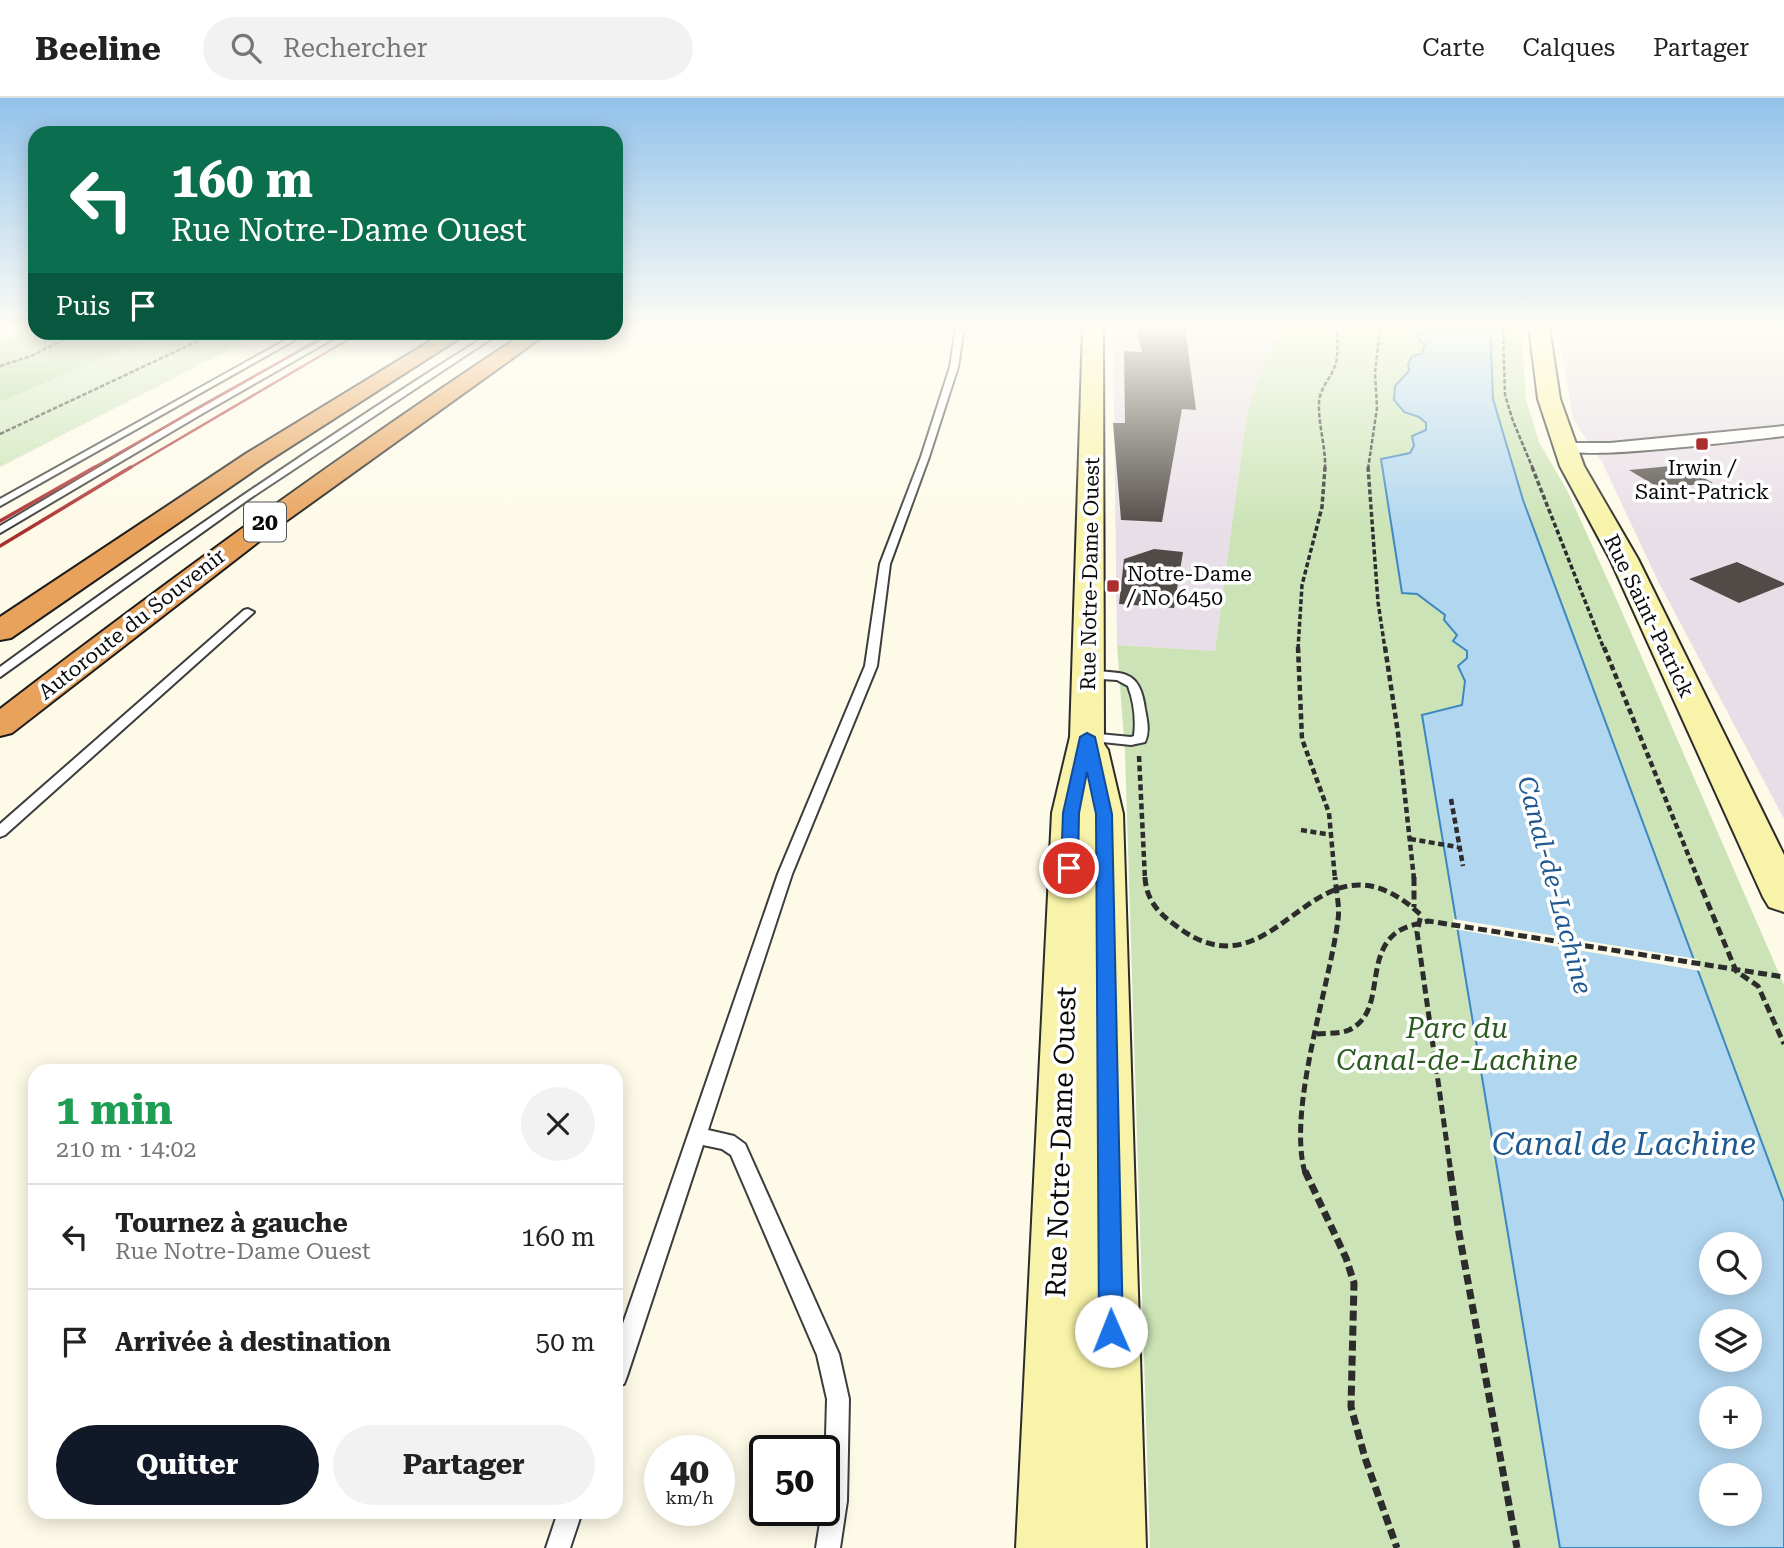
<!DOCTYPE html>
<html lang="fr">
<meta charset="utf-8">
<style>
:root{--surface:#fff;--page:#f2f2f2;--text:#222;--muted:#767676;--line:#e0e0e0;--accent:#111827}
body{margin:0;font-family:"Roboto Serif",serif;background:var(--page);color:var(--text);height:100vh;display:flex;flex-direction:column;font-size:26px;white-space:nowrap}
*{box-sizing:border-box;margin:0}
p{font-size:23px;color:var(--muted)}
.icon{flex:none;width:38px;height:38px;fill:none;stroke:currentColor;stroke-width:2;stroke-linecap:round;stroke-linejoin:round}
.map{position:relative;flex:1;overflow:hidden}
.details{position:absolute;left:28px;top:966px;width:595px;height:455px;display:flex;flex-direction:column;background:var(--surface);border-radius:21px;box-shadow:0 4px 18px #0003}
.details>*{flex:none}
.guide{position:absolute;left:28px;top:28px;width:595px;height:214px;border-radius:21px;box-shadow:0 4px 18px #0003;background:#0b6e4f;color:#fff;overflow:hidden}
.buttons{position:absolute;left:1699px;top:1134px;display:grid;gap:14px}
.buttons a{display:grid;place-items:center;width:63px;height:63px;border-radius:50%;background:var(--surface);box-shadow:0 4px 18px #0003;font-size:35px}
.speed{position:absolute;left:644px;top:1337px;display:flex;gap:14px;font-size:35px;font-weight:700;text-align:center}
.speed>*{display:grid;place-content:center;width:91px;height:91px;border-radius:50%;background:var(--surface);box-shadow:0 4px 18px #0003;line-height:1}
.speed small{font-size:18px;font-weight:400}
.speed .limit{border:4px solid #111;border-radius:10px;background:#fff;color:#111}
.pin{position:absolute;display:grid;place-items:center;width:60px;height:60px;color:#fff;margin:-30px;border:4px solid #fff;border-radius:50%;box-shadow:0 2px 7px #0007}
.me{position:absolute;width:77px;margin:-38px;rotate:359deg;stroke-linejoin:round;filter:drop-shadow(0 0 5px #0008)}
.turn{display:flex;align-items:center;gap:24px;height:147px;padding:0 28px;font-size:32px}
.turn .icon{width:91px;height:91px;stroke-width:2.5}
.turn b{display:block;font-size:49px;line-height:60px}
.then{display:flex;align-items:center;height:66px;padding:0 28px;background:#0003;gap:14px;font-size:26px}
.round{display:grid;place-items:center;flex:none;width:74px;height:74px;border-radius:37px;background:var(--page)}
.headline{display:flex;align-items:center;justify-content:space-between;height:119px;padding:0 28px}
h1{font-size:42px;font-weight:700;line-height:52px;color:#1e9e55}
.primary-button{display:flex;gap:14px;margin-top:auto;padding:14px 28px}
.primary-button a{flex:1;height:80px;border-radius:42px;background:var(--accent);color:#fff;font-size:28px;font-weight:700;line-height:80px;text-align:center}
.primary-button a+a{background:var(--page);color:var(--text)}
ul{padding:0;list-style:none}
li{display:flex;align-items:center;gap:21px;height:105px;padding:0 28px;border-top:2px solid var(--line)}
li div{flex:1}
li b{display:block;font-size:26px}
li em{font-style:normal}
header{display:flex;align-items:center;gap:42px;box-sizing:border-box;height:98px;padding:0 35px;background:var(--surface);border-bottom:2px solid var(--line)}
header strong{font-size:33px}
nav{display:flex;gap:38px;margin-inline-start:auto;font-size:24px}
.search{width:490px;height:63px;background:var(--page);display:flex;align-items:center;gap:18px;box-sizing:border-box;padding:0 24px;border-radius:38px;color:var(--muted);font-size:26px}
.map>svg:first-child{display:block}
</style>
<header>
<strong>Beeline</strong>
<div class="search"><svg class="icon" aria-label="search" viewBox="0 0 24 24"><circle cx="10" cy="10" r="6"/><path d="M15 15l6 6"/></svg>Rechercher</div>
<nav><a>Carte</a><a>Calques</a><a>Partager</a></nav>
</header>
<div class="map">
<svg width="1784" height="1450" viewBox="0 0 1784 1450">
<rect width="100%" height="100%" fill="#fdfae8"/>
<!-- industrial -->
<path fill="#e8dee8" d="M 1113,229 L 1278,229 L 1247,314 L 1215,553 L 1117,547 Z
M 1558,229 L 1784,229 L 1784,721 L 1658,483 L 1602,364 L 1573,321 Z"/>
<!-- green -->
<path fill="#cbe3b6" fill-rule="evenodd" d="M 1278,229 L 1521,229 L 1526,301 L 1539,344 L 1567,392 L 1619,507 L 1784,887 L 1784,1450 L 1150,1450 L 1125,655 L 1117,547 L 1215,553 L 1247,314 ZM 1712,1146 L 1750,1146 L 1750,1185 L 1712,1185 ZM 1712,1223 L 1750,1223 L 1750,1262 L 1712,1262 ZM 1712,1300 L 1750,1300 L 1750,1339 L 1712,1339 ZM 1712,1377 L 1750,1377 L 1750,1416 L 1712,1416 Z
M 162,235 L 262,235 L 0,369 L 0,304 Z"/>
<!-- forest -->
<path fill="#afd396" d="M 25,229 L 35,229 L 35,234 L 162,235 L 0,304 L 0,243 L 10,240 Z"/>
<!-- water -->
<path fill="#b1d6f0" stroke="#3f87c1" stroke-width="2" fill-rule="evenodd" d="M 1419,229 L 1490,229 L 1493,301 L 1523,402 L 1784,1104 L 1784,1450 L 1560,1450 L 1422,617 L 1462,607 L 1465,583 L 1458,568 L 1467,560 L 1467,553 L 1453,543 L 1457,537 L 1444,522 L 1445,517 L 1417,496 L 1402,495 L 1381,361 L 1410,355 L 1414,348 L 1412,338 L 1426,332 L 1426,325 L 1419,319 L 1404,314 L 1394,302 L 1395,288 L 1409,273 L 1408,266 L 1412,258 L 1422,256 L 1425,246 L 1419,242 ZM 1712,1146 L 1750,1146 L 1750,1185 L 1712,1185 ZM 1712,1223 L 1750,1223 L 1750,1262 L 1712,1262 ZM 1712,1300 L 1750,1300 L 1750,1339 L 1712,1339 ZM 1712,1377 L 1750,1377 L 1750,1416 L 1712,1416 Z"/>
<!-- pier -->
<path fill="#fdfae8" d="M 1453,821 L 1697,861 L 1701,873 L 1454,831 Z"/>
<!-- building -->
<path fill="#514b47" d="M 1136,229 L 1185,229 L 1196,312 L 1182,311 L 1162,424 L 1121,422 L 1113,325 L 1125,325 L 1124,253 L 1142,254 Z
M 1681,367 L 1713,385 L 1659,390 L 1629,372 Z
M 1154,451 L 1183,454 L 1174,510 L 1119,506 L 1124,461 Z
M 1737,464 L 1784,485 L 1784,487 L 1739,505 L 1689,481 Z"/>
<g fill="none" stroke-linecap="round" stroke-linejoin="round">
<defs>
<path id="service" d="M 956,229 L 964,229 L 958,269 L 929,359 L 890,466 L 877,568 L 792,776 L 708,1032 L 734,1038 L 745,1046 L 839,1256 L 849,1301 L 847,1403 L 840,1450 L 816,1450 L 822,1412 L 824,1412 L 827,1301 L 817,1257 L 731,1057 L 722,1051 L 703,1047 L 627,1278 L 624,1286 L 616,1289 L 616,1246 L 778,776 L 865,568 L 880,466 L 921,359 L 950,269 Z
M 300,234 L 309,234 L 0,408 L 0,401 Z
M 336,234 L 345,234 L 205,314 L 0,435 L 0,428 L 199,310 Z
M 492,234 L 501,234 L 249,401 L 0,579 L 0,569 C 160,452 324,340 492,234 Z
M 248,511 L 254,514 L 252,516 L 5,737 L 0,739 L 0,726 L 244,512 Z
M 1089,573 C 1123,575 1140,571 1145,611 C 1147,622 1150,633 1145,644 L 1131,647 L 1083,642 L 1082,639 L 1083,636 L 1088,635 L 1131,639 L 1134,638 C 1136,622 1134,604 1128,588 L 1117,582 L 1085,580 L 1083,577 Z
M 558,1414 L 582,1414 L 570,1450 L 546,1450 Z"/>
<path id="minor" d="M 1784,328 L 1784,338 C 1753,341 1571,365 1557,350 L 1566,345 L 1610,345 Z"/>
<path id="secondary" d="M 1083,229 L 1103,229 L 1104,646 L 1108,652 L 1123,716 L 1146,1450 L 1016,1450 L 1052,715 L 1070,639 Z
M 1529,229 L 1549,229 L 1560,301 L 1584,368 L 1638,461 L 1784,757 L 1784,814 L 1769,809 L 1763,799 L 1610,461 L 1560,368 L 1538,301 Z"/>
<path id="motorway" d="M 445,234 L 469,234 L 265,365 L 11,540 L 0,542 L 0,519 L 247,355 Z
M 526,234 L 549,234 L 275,431 L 12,635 L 0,638 L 0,611 C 171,480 345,353 526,234 Z"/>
</defs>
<!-- service casing -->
<use href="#service" stroke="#3d3d3d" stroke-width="4"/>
<!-- minor casing -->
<use href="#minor" stroke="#3d3d3d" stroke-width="4"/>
<!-- secondary casing -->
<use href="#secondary" stroke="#2c2c2c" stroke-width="4"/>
<!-- motorway casing -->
<use href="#motorway" stroke="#1b1b1b" stroke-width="4"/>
<!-- path-far4 -->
<path stroke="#2c2c2c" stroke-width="2.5" stroke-dasharray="4.5 2" stroke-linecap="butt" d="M 1503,229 L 1505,297 L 1513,323 L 1533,371
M 0,268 L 31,258 L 79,234
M 0,336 L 217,234
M 1325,371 C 1326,348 1318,327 1319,304 C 1320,290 1330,281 1335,268 C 1339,257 1337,241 1337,229
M 1368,371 L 1377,310 L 1375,275 L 1380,229"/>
<!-- path-far3 -->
<path stroke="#2c2c2c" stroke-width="3.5" stroke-dasharray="5 2.5" stroke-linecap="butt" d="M 1368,369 L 1378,504 L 1385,551
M 1532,369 L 1604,551
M 1298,551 L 1302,487 L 1322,409 L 1325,369"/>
<!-- path-far2 -->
<path stroke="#2c2c2c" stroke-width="4.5" stroke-dasharray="6 3.5" stroke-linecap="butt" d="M 1298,549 L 1302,641 L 1329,715 L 1335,781
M 1385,549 L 1398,635 L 1414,781
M 1604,549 L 1698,781
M 1139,658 L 1145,781
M 1451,701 L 1463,768
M 1301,732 L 1332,737
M 1410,741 L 1458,749"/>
<!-- path-far1 -->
<path stroke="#2c2c2c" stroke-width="5" stroke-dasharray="9 4.5" stroke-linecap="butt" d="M 1145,779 C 1146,801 1158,815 1175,827 C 1280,909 1312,716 1421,817 L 1417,834 L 1451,1075
M 1414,779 L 1414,809
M 1697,779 L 1736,873 L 1758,888 L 1784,946
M 1317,936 C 1327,935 1340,936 1349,932 C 1387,914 1363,859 1397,834 C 1405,828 1418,826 1428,823 L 1784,879
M 1305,1075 C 1287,1011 1329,891 1338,822 C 1340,809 1336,793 1335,779"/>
<!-- path -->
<path stroke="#2c2c2c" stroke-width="7" stroke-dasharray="10 5" stroke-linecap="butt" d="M 1305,1073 L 1346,1160 L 1354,1185 L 1351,1309 L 1365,1360 L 1397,1450
M 1450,1073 L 1459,1135 L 1517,1450"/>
<!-- service -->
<use href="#service" fill="#fff" fill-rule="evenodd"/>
<!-- minor -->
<use href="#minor" fill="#fff" fill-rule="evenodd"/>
<!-- secondary -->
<use href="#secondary" fill="#f8f3a8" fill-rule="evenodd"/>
<!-- motorway -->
<use href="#motorway" fill="#e8a25b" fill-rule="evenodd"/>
<!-- rail-far1 -->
<path stroke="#ac2f2f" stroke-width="2.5" d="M 91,371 L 332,234
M 128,371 L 361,234"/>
<!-- rail -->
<path stroke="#ac2f2f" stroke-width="3.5" d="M 0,423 L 95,369
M 0,448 L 131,369"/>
</g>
<!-- sky -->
<linearGradient id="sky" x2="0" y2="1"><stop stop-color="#92c2eb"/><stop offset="0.53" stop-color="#fefdf5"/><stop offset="1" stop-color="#fefdf5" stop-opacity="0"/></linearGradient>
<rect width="1784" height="432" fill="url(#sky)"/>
<!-- route -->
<path fill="#1a73e8" stroke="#114b97" stroke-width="2" d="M 1087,635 L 1095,639 L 1112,716 L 1123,1233 L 1119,1241 L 1111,1244 L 1102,1241 L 1099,1233 L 1096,716 L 1087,674 L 1079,715 L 1078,770 L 1069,776 L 1061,770 L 1063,715 L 1080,639 Z"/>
<!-- markers -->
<g fill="#ac2f2f" stroke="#fff" stroke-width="2.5">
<rect x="1695" y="339" width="14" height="14" rx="3.5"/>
<rect x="1106" y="481" width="14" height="14" rx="3.5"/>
</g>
<g text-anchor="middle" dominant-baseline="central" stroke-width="7" stroke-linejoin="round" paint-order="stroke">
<!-- far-poi labels -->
<g font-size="21" fill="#0a0a0a" stroke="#fff">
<text x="1702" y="370">Irwin /<tspan x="1702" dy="24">Saint-Patrick</tspan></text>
<text x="1127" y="476" text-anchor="start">Notre-Dame<tspan x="1127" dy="24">/ No 6450</tspan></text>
</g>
<!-- far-street labels -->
<g font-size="21" fill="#0a0a0a" stroke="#fff">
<text transform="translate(1090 476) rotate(-89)">Rue Notre-Dame Ouest</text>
<text transform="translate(1649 518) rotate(64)">Rue Saint-Patrick</text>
<text transform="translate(132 526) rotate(-38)">Autoroute du Souvenir</text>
</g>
<!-- shield labels -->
<rect fill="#fff" stroke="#545454" stroke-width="2" x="244" y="404.5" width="42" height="39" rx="5"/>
<g font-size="23" font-weight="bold" fill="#0a0a0a">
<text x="265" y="424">20</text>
</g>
<!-- water labels -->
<g font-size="26" font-style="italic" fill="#1f598f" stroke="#fff">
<text transform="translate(1555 787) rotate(75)">Canal-de-Lachine</text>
</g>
<!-- near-park labels -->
<g font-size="28" font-style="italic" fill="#2a5a21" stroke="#fff">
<text x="1457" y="930">Parc du<tspan x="1457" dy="32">Canal-de-Lachine</tspan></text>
</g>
<!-- near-street labels -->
<g font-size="28" fill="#0a0a0a" stroke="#fff">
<text transform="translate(1061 1044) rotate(-88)">Rue Notre-Dame Ouest</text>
</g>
<!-- near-water labels -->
<g font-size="32" font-style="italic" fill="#1f598f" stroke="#fff">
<text x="1624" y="1046">Canal de Lachine</text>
</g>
</g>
</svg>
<div class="buttons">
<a><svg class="icon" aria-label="search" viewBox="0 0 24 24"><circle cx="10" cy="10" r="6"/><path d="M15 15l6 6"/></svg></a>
<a><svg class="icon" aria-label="layers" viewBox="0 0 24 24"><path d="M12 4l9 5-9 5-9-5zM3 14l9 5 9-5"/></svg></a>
<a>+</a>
<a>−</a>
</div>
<div class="speed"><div>40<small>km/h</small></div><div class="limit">50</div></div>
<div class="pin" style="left:1069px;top:770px;background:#d93025"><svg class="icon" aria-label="arrive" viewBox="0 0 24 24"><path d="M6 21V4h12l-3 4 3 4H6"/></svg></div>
<svg class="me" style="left:1111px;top:1233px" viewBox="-20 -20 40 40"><circle r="19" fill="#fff"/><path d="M0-13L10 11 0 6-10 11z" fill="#1a73e8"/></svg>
<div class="guide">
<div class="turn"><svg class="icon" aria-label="left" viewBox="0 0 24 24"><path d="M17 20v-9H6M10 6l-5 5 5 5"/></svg><div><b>160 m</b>Rue Notre-Dame Ouest</div></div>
<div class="then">Puis<svg class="icon" aria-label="arrive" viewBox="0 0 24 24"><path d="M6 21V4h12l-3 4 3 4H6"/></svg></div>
</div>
<section class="details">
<div class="headline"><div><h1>1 min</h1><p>210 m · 14:02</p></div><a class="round"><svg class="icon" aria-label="close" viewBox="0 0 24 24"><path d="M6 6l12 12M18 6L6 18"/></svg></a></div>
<ul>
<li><svg class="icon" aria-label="left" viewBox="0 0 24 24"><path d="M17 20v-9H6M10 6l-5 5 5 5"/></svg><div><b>Tournez à gauche</b><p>Rue Notre-Dame Ouest</p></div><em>160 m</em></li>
<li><svg class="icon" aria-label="arrive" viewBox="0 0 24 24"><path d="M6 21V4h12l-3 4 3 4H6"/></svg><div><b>Arrivée à destination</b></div><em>50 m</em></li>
</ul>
<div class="primary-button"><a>Quitter</a><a>Partager</a></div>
</section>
</div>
